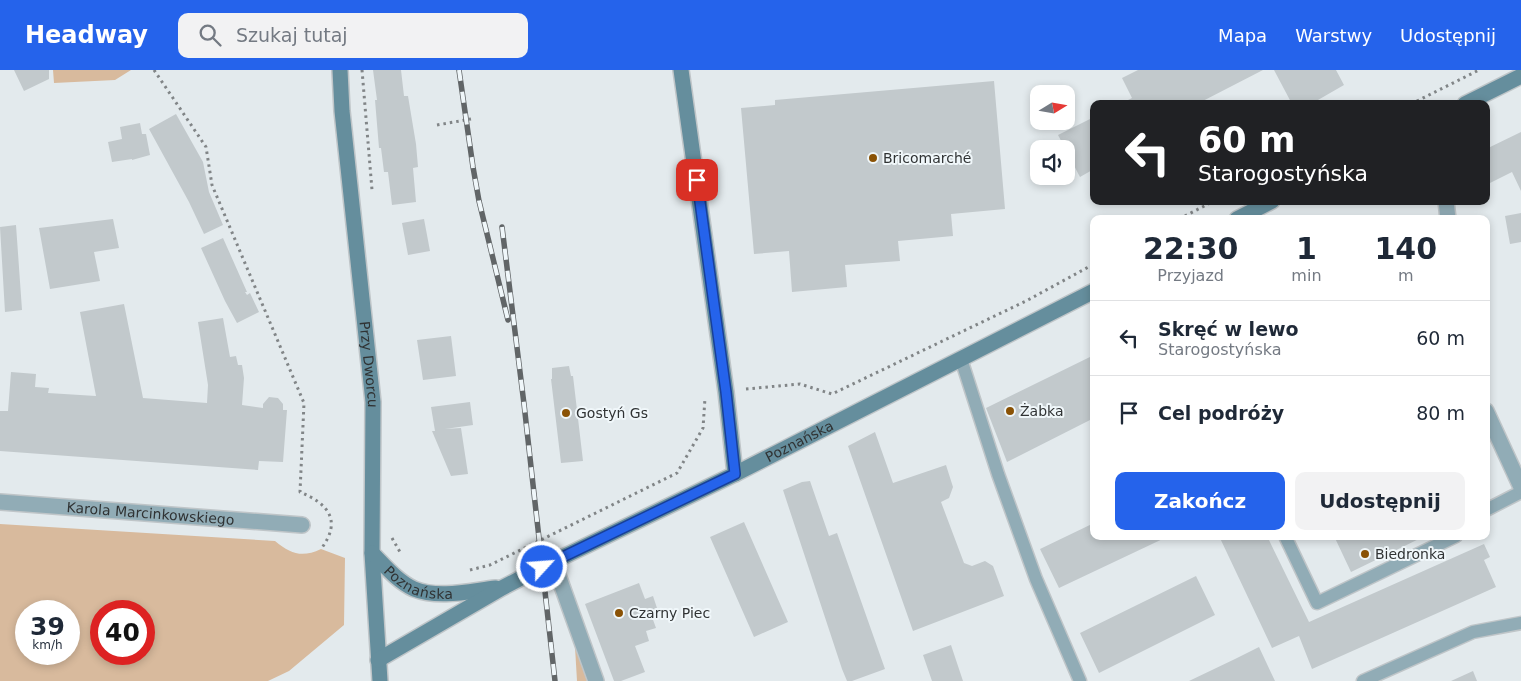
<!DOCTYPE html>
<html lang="pl">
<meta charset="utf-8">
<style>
:root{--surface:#fff;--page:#f2f2f3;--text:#1f2937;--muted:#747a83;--line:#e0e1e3;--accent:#2563eb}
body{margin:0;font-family:"DejaVu Sans",sans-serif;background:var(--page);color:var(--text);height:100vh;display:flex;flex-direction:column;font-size:19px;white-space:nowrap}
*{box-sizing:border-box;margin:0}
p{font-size:16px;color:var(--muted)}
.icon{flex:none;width:28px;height:28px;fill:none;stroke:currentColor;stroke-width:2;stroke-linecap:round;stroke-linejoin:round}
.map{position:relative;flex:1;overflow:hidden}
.details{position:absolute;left:1090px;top:145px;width:400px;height:325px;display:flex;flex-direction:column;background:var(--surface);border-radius:10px;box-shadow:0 2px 8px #0003}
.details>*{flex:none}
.hud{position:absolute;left:1090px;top:30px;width:400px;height:105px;border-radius:10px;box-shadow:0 2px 8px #0003;background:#202124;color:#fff;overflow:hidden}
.needle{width:32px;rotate:79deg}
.tools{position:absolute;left:1030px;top:15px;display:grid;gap:10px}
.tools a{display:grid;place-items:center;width:45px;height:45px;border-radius:10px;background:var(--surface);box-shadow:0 2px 8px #0003;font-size:25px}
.speed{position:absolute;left:15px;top:530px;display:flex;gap:10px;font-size:25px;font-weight:700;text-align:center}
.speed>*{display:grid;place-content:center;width:65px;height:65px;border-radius:50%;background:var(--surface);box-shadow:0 2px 8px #0003;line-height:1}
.speed small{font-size:12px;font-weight:400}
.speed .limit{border:8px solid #d22;background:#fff;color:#111}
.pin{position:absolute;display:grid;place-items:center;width:42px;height:42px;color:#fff;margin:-21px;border-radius:10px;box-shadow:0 2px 8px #0006}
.me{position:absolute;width:55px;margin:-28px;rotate:64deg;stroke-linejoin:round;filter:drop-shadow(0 0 4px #0008)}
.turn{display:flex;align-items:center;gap:18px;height:105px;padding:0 25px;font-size:22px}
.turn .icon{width:65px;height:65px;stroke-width:2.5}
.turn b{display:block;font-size:35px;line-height:42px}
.eta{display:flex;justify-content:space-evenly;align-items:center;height:85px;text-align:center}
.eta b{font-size:30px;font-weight:600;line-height:35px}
.button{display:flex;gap:10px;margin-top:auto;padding:10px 25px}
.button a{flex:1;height:58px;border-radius:10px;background:var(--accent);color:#fff;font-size:20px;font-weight:600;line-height:58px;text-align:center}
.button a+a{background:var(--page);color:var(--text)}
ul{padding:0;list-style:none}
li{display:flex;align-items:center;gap:15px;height:75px;padding:0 25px;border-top:1px solid var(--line)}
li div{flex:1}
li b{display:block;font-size:19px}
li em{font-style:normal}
header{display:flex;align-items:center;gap:30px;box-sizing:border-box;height:70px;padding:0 25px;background:var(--accent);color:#fff}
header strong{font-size:24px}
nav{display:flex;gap:28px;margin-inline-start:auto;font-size:18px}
.search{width:350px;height:45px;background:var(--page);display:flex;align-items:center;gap:12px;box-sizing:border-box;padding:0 18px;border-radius:10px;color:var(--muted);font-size:19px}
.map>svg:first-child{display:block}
</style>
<header>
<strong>Headway</strong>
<div class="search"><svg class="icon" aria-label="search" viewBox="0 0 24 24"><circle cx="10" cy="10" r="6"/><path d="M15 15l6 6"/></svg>Szukaj tutaj</div>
<nav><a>Mapa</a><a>Warstwy</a><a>Udostępnij</a></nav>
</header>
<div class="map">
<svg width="1521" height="611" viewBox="0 0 1521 611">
<rect width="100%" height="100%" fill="#e3eaed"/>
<!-- green -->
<path fill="#d8ba9d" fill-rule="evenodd" d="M 53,0 L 131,0 L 115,10 L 54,13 Z
M 0,454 L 275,471 C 291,484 302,488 321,479 L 345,488 L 344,555 L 289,601 L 268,611 L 0,611 ZM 26,541 L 69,541 L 69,584 L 26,584 ZM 101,541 L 144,541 L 144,584 L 101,584 Z
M 575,577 L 587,611 L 577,611 Z"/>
<!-- building -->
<path fill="#c2c9cc" d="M 14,0 L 49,0 L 49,9 L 24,21 Z
M 373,0 L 401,0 L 404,26 L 408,26 L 416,74 L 418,97 L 413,98 L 416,132 L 392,135 L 388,102 L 384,102 L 381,78 L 379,78 L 375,30 L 377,30 Z
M 1138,0 L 1263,0 L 1197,34 L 1120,34 L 1132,28 L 1122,8 Z
M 1274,0 L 1336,0 L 1344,15 L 1311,34 L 1292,34 Z
M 994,11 L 1005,139 L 951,144 L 953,166 L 898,171 L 900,191 L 845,195 L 847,217 L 792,222 L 789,181 L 754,184 L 741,38 L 775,35 L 775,30 Z
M 176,44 L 203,92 L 209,122 L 223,155 L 204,164 L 189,132 L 149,59 Z
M 1094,47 L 1094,99 L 1080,107 L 1058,65 Z
M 140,53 L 142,64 L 146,64 L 150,85 L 132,90 L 132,89 L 112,92 L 108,72 L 122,69 L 120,57 Z
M 1521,62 L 1521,121 L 1512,102 L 1486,115 L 1486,79 Z
M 1521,143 L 1521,172 L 1510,174 L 1505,146 Z
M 113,149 L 119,178 L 94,182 L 100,211 L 50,219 L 39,158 Z
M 424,149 L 430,181 L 408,185 L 402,153 Z
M 16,155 L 22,240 L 5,242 L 0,157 Z
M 223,168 L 247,222 L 245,222 L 247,225 L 250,223 L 259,242 L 237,253 L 225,231 L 201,178 Z
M 124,234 L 143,328 L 207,333 L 208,315 L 198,252 L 223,248 L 230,287 L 236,286 L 238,295 L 242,295 L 244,308 L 242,335 L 263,338 L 263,334 L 269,327 L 278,328 L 283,334 L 283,340 L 287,340 L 283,392 L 259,391 L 258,400 L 0,381 L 0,341 L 8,341 L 11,302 L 36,304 L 35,317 L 49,318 L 48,323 L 96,326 L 80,242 Z
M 451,266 L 456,306 L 423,310 L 417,270 Z
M 1094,285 L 1094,348 L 1007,392 L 986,338 Z
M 569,296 L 571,306 L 573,306 L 583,391 L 561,393 L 551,309 L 552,309 L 552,298 Z
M 470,332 L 473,355 L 445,359 L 461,358 L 468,404 L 451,406 L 432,361 L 435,361 L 431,337 Z
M 875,362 L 893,413 L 946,395 L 953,417 L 949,428 L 941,432 L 964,493 L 972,496 L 985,491 L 993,496 L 1004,526 L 913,561 L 848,376 Z
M 810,411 L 829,466 L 837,463 L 885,599 L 852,611 L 847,611 L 842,599 L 783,420 L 802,412 Z
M 744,452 L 788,552 L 754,567 L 710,467 Z
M 1094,453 L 1094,466 L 1169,466 L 1059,518 L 1040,479 Z
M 1219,466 L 1267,466 L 1309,552 L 1484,474 L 1490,487 L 1484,490 L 1496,517 L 1312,599 L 1299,566 L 1272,578 Z
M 1334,466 L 1425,466 L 1351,502 Z
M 1196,506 L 1215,545 L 1099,603 L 1080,563 Z
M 639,513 L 645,529 L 653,526 L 659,544 L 652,547 L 656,558 L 646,561 L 649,571 L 635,576 L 645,602 L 621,611 L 614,611 L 585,534 Z
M 951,575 L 963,611 L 932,611 L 923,585 Z
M 1259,577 L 1275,611 L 1189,611 L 1235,589 Z
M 1473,601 L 1477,611 L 1451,611 Z"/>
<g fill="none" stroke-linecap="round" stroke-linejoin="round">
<defs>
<path id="lane" d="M 961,289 L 998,404 L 1036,509 L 1080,611
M 1486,440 L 1521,422
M 1285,466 L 1317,533 L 1456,466
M 1363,611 L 1473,562 L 1521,553"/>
<g id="street">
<path d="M 1446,131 L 1448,149"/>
<path d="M 1486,341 L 1521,417"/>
<path id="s1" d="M 0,432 L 302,455"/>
<path d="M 553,491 L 596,611"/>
</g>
<g id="secondary">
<path id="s2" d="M 340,0 L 342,41 L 373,332 L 372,483 L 380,611"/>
<path d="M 681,0 L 726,322 L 735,404"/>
<path d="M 1465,34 L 1521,6"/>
<path d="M 1237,149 L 1272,131"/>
<path id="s3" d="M 372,483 C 385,496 397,511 414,519 C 439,529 470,521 496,518"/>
<path id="s4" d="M 378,590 L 502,518 L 542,497 L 735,404 L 1094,221"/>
</g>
</defs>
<!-- lane casing -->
<use href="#lane" stroke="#bfc5c8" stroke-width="15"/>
<!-- street casing -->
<use href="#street" stroke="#bfc5c8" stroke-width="18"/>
<!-- secondary casing -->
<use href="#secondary" stroke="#bfc5c8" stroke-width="18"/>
<!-- path -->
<path stroke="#818587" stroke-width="3" stroke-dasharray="2.5 4" stroke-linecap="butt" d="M 154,0 L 206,77 L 212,115 L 304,333 L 300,422 C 329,434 342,451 321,479
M 362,0 L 372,120
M 1411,34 L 1479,0
M 437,55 L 471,49
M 1179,149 L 1214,131
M 746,319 L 800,314 L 832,324 L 1026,231 L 1094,194
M 392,468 L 400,482
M 470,500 L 490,495 L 677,403 L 703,358 L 705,328"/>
<!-- lane -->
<use href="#lane" stroke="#91acb6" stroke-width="12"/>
<!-- street -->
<use href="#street" stroke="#91acb6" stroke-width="15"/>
<!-- secondary -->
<use href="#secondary" stroke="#658e9d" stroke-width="15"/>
<defs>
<path id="rail" d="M 459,0 L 473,97 L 479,131 L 508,250
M 502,157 L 524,334 L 555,611"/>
</defs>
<!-- rail casing -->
<use href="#rail" stroke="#616567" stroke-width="5.5"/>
<!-- rail -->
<use href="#rail" stroke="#f0f7fa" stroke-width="4" stroke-dasharray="11" stroke-linecap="butt"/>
</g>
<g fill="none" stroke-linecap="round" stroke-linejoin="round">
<defs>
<path id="route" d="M 542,497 L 735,404 L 726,322 L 697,110"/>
</defs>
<!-- route casing -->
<use href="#route" stroke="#184099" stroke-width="12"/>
<!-- route -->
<use href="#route" stroke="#2563eb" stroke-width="9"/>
</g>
<!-- markers -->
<g fill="#8a5205" stroke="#f0f7fa" stroke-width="2">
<circle cx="873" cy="88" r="5"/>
<circle cx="1010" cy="341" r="5"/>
<circle cx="566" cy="343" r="5"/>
<circle cx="1365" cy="484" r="5"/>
<circle cx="619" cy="543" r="5"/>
</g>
<g text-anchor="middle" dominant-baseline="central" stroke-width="4" stroke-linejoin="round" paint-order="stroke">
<!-- poi labels -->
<g font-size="14" fill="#303334" stroke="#f0f7fa" text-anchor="start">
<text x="883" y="88">Bricomarché</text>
<text x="1020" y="341">Żabka</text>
<text x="576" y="343">Gostyń Gs</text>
<text x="1375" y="484">Biedronka</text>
<text x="629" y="543">Czarny Piec</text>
</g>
<!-- street labels -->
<g font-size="14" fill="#303334" stroke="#f0f7fa">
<text stroke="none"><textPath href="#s2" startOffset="296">Przy Dworcu</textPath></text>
<text stroke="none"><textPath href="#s4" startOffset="475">Poznańska</textPath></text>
<text stroke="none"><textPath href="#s1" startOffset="151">Karola Marcinkowskiego</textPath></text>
<text stroke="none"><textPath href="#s3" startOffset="58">Poznańska</textPath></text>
</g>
</g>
</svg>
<div class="tools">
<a><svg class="needle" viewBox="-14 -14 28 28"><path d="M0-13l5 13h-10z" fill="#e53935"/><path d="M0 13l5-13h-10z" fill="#747a83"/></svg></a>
<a><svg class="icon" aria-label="sound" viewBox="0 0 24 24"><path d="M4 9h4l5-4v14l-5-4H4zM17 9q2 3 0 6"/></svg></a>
</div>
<div class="speed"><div>39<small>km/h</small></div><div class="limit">40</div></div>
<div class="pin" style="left:697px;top:110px;background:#d93025"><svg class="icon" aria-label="arrive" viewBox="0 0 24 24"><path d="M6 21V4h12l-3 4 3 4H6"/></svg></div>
<svg class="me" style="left:542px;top:497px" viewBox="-20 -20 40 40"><circle r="17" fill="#2563eb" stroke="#fff" stroke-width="3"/><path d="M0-11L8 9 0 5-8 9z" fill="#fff"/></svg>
<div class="hud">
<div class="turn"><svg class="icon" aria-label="left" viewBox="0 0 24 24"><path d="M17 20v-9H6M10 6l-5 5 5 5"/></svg><div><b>60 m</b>Starogostyńska</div></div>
</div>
<section class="details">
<div class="eta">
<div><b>22:30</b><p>Przyjazd</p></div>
<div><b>1</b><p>min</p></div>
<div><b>140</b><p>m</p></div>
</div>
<ul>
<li><svg class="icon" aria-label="left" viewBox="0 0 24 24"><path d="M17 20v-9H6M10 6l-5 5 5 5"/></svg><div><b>Skręć w lewo</b><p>Starogostyńska</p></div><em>60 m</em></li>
<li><svg class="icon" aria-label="arrive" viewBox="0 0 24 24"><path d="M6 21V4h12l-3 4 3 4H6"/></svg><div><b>Cel podróży</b></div><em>80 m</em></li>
</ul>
<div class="button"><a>Zakończ</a><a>Udostępnij</a></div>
</section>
</div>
